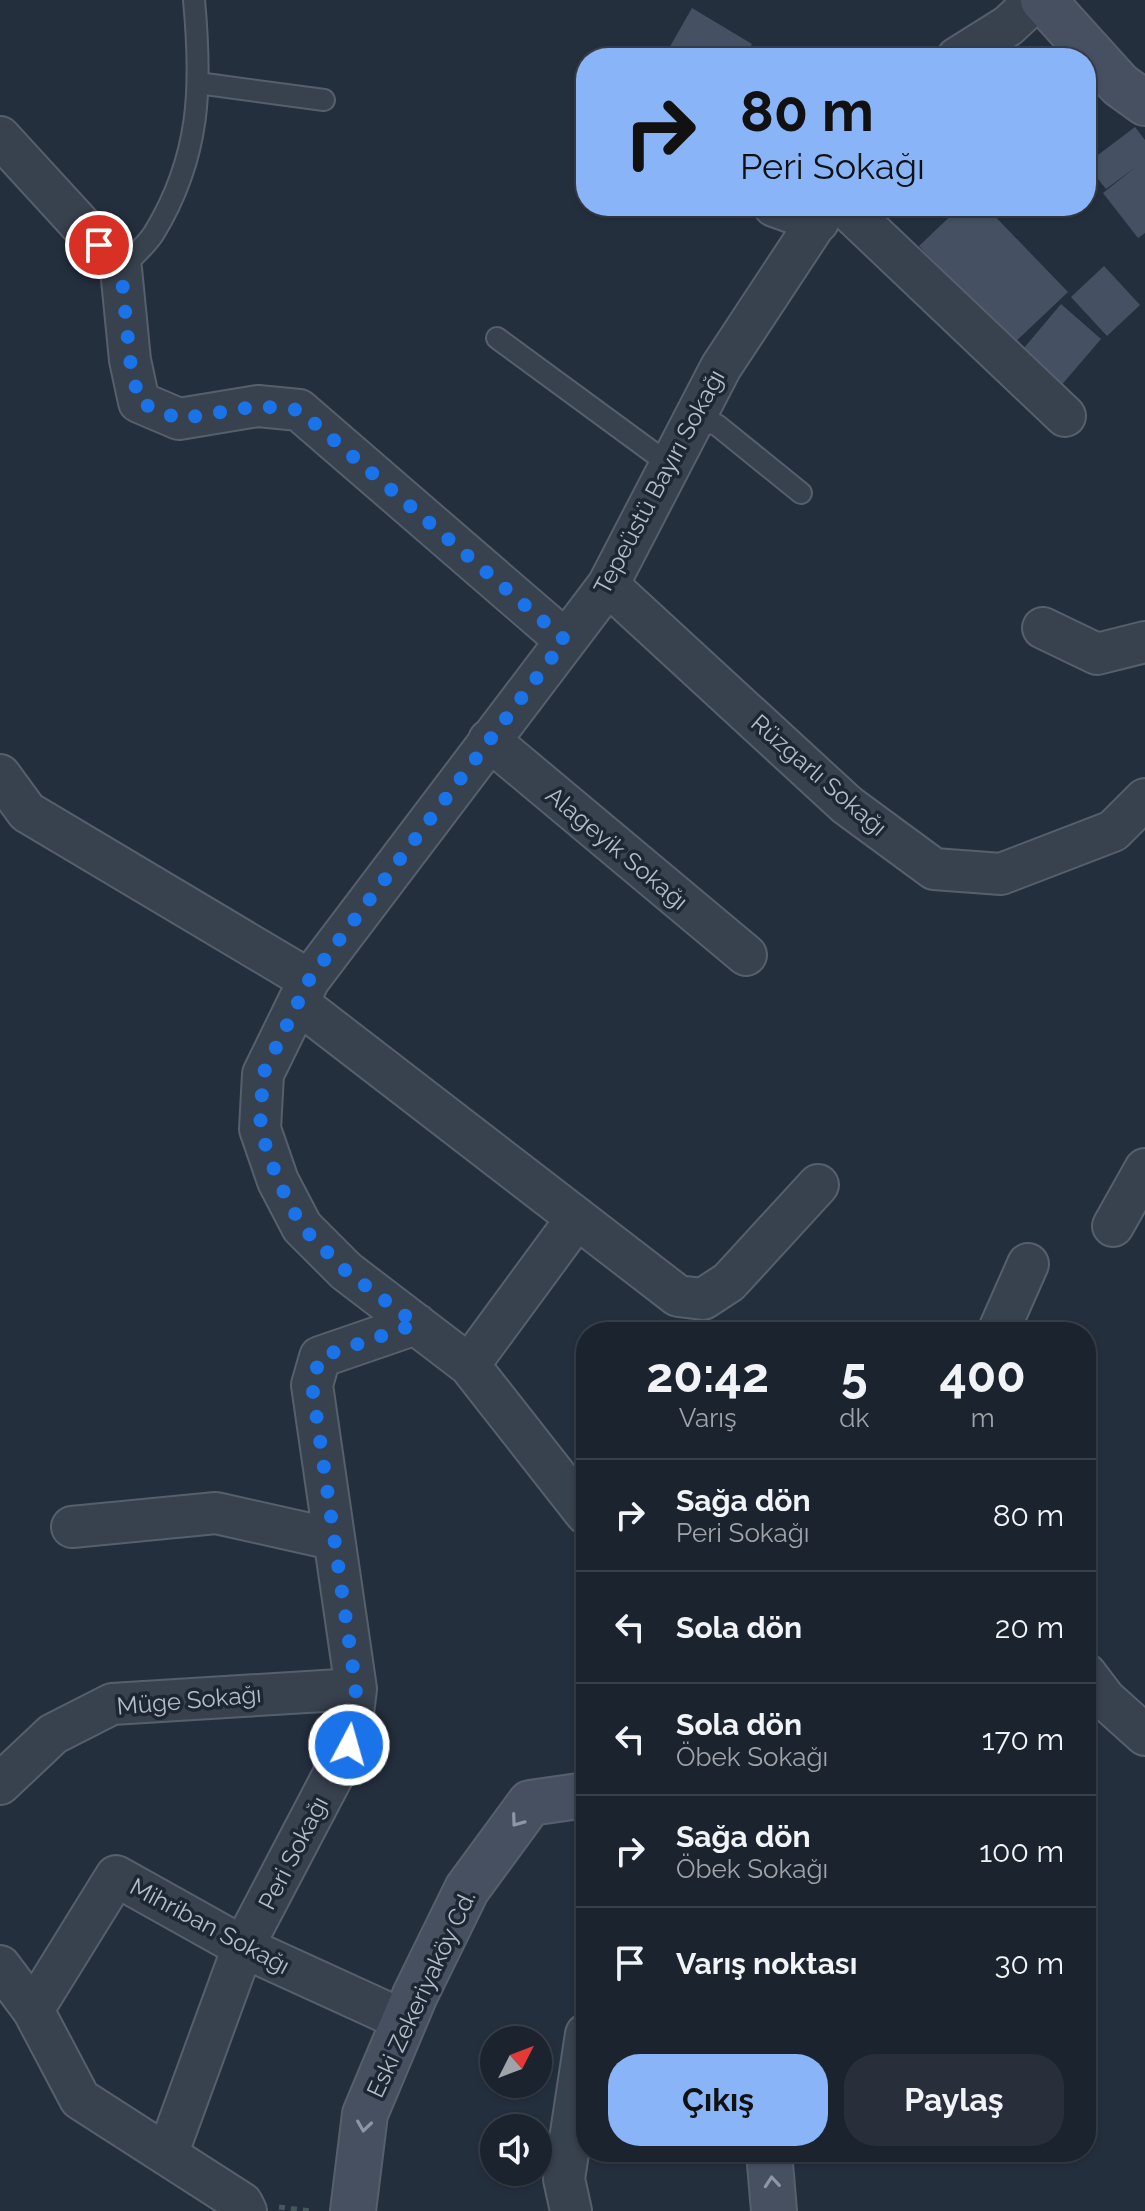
<!DOCTYPE html>
<html lang="tr">
<meta charset="utf-8">
<style>
:root{--surface:#1b232e;--page:#282f3a;--text:#f1f3f6;--muted:#a0a4aa;--line:#39404a;--accent:#8ab4f8}
body{margin:0;font-family:Raleway,sans-serif;background:var(--page);color:var(--text);height:100vh;display:flex;flex-direction:column;font-size:30px;white-space:nowrap}
*{box-sizing:border-box;margin:0}
p{font-size:26px;color:var(--muted)}
.icon{flex:none;width:44px;height:44px;fill:none;stroke:currentColor;stroke-width:2;stroke-linecap:round;stroke-linejoin:round}
.map{position:relative;flex:1;overflow:hidden}
.details{position:absolute;left:576px;top:1322px;width:520px;height:840px;display:flex;flex-direction:column;background:var(--surface);border-radius:32px;box-shadow:0 2px 6px #0004,0 0 0 2px var(--line)}
.details>*{flex:none}
.guide{position:absolute;left:576px;top:48px;width:520px;height:168px;border-radius:32px;box-shadow:0 2px 6px #0004,0 0 0 2px var(--line);background:#8ab4f8;color:#111;overflow:hidden}
.needle{width:52px;rotate:48deg}
.controls{position:absolute;left:480px;top:2026px;display:grid;gap:16px}
.controls a{display:grid;place-items:center;width:72px;height:72px;border-radius:50%;background:var(--surface);box-shadow:0 2px 6px #0004,0 0 0 2px var(--line);font-size:40px}
.pin{position:absolute;display:grid;place-items:center;width:68px;height:68px;color:#fff;margin:-34px;border:4px solid #fff;border-radius:50%;box-shadow:0 2px 8px #0007}
.me{position:absolute;width:88px;margin:-44px;rotate:6deg;stroke-linejoin:round;filter:drop-shadow(0 0 6px #0008)}
.turn{display:flex;align-items:center;gap:28px;height:168px;padding:0 32px;font-size:36px}
.turn .icon{width:104px;height:104px;stroke-width:2.5}
.turn b{display:block;font-size:56px;line-height:68px}
.eta{display:flex;justify-content:space-evenly;align-items:center;height:136px;text-align:center}
.eta b{font-size:48px;font-weight:700;line-height:56px}
.cta{display:flex;gap:16px;margin-top:auto;padding:16px 32px}
.cta a{flex:1;height:92px;border-radius:32px;background:var(--accent);color:#111;font-size:32px;font-weight:700;line-height:92px;text-align:center}
.cta a+a{background:var(--page);color:var(--text)}
ul{padding:0;list-style:none}
li{display:flex;align-items:center;gap:24px;height:112px;padding:0 32px;border-top:2px solid var(--line)}
li div{flex:1}
li b{display:block;font-size:30px}
li em{font-style:normal}
.map>svg:first-child{display:block}
</style>
<div class="map">
<svg width="1145" height="2211" viewBox="0 0 1145 2211">
<rect width="100%" height="100%" fill="#242f3e"/>
<!-- building -->
<path fill="#455162" d="M 692,8 L 752,44 L 744,58 L 664,57 Z
M 1009,36 L 1026,58 L 982,58 Z
M 1135,127 L 1145,140 L 1145,233 L 1138,238 L 1103,193 L 1137,166 L 1106,189 L 1090,169 L 1086,172 L 1086,164 Z
M 961,206 L 985,206 L 1068,292 L 1013,344 L 919,246 Z
M 1104,266 L 1140,305 L 1107,336 L 1071,297 Z
M 1061,304 L 1101,339 L 1059,388 L 1019,354 Z"/>
<g fill="none" stroke-linecap="round" stroke-linejoin="round">
<defs>
<path id="lane" d="M 198,83 L 324,100
M 121,269 C 131,258 146,246 154,233 C 201,156 202,86 194,0
M 497,338 L 670,465
M 694,419 L 717,425 L 801,493"/>
<path id="street" d="M 957,58 L 1008,26 L 1036,0
M 0,137 L 121,269 L 130,360 L 139,402 L 179,419 L 258,406 L 299,410 L 565,640
M 774,206 L 818,222
M 844,206 L 1065,416
M 608,585 L 847,805 L 934,869 L 1001,874 L 1113,831 L 1145,799
M 1043,628 L 1097,654 L 1145,642
M 489,740 L 746,955
M 0,775 L 27,812 L 309,980
M 298,1003 L 678,1296 L 703,1299 L 729,1282 L 818,1185
M 1113,1226 L 1145,1169
M 998,1332 L 1028,1264
M 469,1365 L 577,1218
M 586,1514 L 469,1365 L 346,1271 L 302,1227 L 278,1181 L 260,1129 L 263,1074 L 309,980 L 608,585 L 721,367 L 827,206
M 72,1527 L 216,1513 L 332,1539
M 1086,1674 L 1105,1699 L 1145,1735
M 0,1784 L 53,1734 L 112,1704 L 356,1689
M 0,1966 L 33,2010 L 80,2099 L 242,2203 L 246,2211
M 33,2010 L 116,1876 L 243,1947 L 405,2021
M 167,2155 L 243,1947 L 349,1745 L 356,1689 L 312,1385 L 320,1357 L 416,1324
M 571,2211 L 564,2179 L 586,2034"/>
<path id="secondary" d="M 1043,0 L 1120,85 L 1145,103
M 769,2152 L 774,2211
M 353,2211 L 365,2114 L 415,1995 L 467,1889 L 530,1803 L 586,1795"/>
</defs>
<!-- lane casing -->
<use href="#lane" stroke="#565f6c" stroke-width="24"/>
<!-- street casing -->
<use href="#street" stroke="#565f6c" stroke-width="44"/>
<!-- secondary casing -->
<use href="#secondary" stroke="#565f6c" stroke-width="48"/>
<!-- path -->
<path stroke="#44595c" stroke-width="5" stroke-dasharray="6 6" stroke-linecap="butt" d="M 279,2207 L 312,2211"/>
<!-- lane -->
<use href="#lane" stroke="#38414e" stroke-width="20"/>
<!-- street -->
<use href="#street" stroke="#38414e" stroke-width="40"/>
<!-- secondary -->
<use href="#secondary" stroke="#465061" stroke-width="44"/>
</g>
<!-- one-way arrows -->
<defs><path id="oneway-chevron" d="M-2-3.5L2.5 0L-2 3.5" fill="none" stroke-width="1.6" stroke-linecap="round" stroke-linejoin="round" transform="scale(2)"/></defs>
<g stroke="#8e96a5">
<use href="#oneway-chevron" transform="translate(517 1821) rotate(126)"/>
<use href="#oneway-chevron" transform="translate(364 2126) rotate(98)"/>
<use href="#oneway-chevron" transform="translate(772 2182) rotate(-95)"/>
</g>
<g fill="none" stroke-linecap="round" stroke-linejoin="round">
<!-- route -->
<path stroke="#1a73e8" stroke-width="14" stroke-dasharray="0 25.2" d="M 99,245 L 121,269 L 130,360 L 139,402 L 179,419 L 258,406 L 299,410 L 565,640 L 309,980 L 263,1074 L 260,1129 L 278,1181 L 302,1227 L 346,1271 L 416,1324 L 320,1357 L 312,1385 L 356,1689 L 349,1745"/>
</g>
<g text-anchor="middle" dominant-baseline="central" stroke-width="7" stroke-linejoin="round" paint-order="stroke">
<!-- street labels -->
<g font-size="24" fill="#b4bcc9" stroke="#1d2633">
<text transform="translate(659 482) rotate(-62)">Tepeüstü Bayırı Sokağı</text>
<text transform="translate(819 775) rotate(41)">Rüzgarlı Sokağı</text>
<text transform="translate(617 848) rotate(40)">Alageyik Sokağı</text>
<text transform="translate(189 1700) rotate(-5)">Müge Sokağı</text>
<text transform="translate(293 1853) rotate(-63)">Peri Sokağı</text>
<text transform="translate(210 1926) rotate(28)">Mihriban Sokağı</text>
<text transform="translate(421 1994) rotate(-65)">Eski Zekeriyaköy Cd.</text>
</g>
</g>
</svg>
<div class="controls">
<a><svg class="needle" viewBox="-14 -14 28 28"><path d="M0-13l5 13h-10z" fill="#e53935"/><path d="M0 13l5-13h-10z" fill="#a0a4aa"/></svg></a>
<a><svg class="icon" aria-label="sound" viewBox="0 0 24 24"><path d="M4 9h4l5-4v14l-5-4H4zM17 9q2 3 0 6"/></svg></a>
</div>
<div class="pin" style="left:99px;top:245px;background:#d93025"><svg class="icon" aria-label="arrive" viewBox="0 0 24 24"><path d="M6 21V4h12l-3 4 3 4H6"/></svg></div>
<svg class="me" style="left:349px;top:1745px" viewBox="-20 -20 40 40"><circle r="17" fill="#1a73e8" stroke="#fff" stroke-width="3"/><path d="M0-11L8 9 0 5-8 9z" fill="#fff"/></svg>
<div class="guide">
<div class="turn"><svg class="icon" aria-label="right" viewBox="0 0 24 24"><path d="M7 20v-9h11M14 6l5 5-5 5"/></svg><div><b>80 m</b>Peri Sokağı</div></div>
</div>
<section class="details">
<div class="eta">
<div><b>20:42</b><p>Varış</p></div>
<div><b>5</b><p>dk</p></div>
<div><b>400</b><p>m</p></div>
</div>
<ul>
<li><svg class="icon" aria-label="right" viewBox="0 0 24 24"><path d="M7 20v-9h11M14 6l5 5-5 5"/></svg><div><b>Sağa dön</b><p>Peri Sokağı</p></div><em>80 m</em></li>
<li><svg class="icon" aria-label="left" viewBox="0 0 24 24"><path d="M17 20v-9H6M10 6l-5 5 5 5"/></svg><div><b>Sola dön</b></div><em>20 m</em></li>
<li><svg class="icon" aria-label="left" viewBox="0 0 24 24"><path d="M17 20v-9H6M10 6l-5 5 5 5"/></svg><div><b>Sola dön</b><p>Öbek Sokağı</p></div><em>170 m</em></li>
<li><svg class="icon" aria-label="right" viewBox="0 0 24 24"><path d="M7 20v-9h11M14 6l5 5-5 5"/></svg><div><b>Sağa dön</b><p>Öbek Sokağı</p></div><em>100 m</em></li>
<li><svg class="icon" aria-label="arrive" viewBox="0 0 24 24"><path d="M6 21V4h12l-3 4 3 4H6"/></svg><div><b>Varış noktası</b></div><em>30 m</em></li>
</ul>
<div class="cta"><a>Çıkış</a><a>Paylaş</a></div>
</section>
</div>
